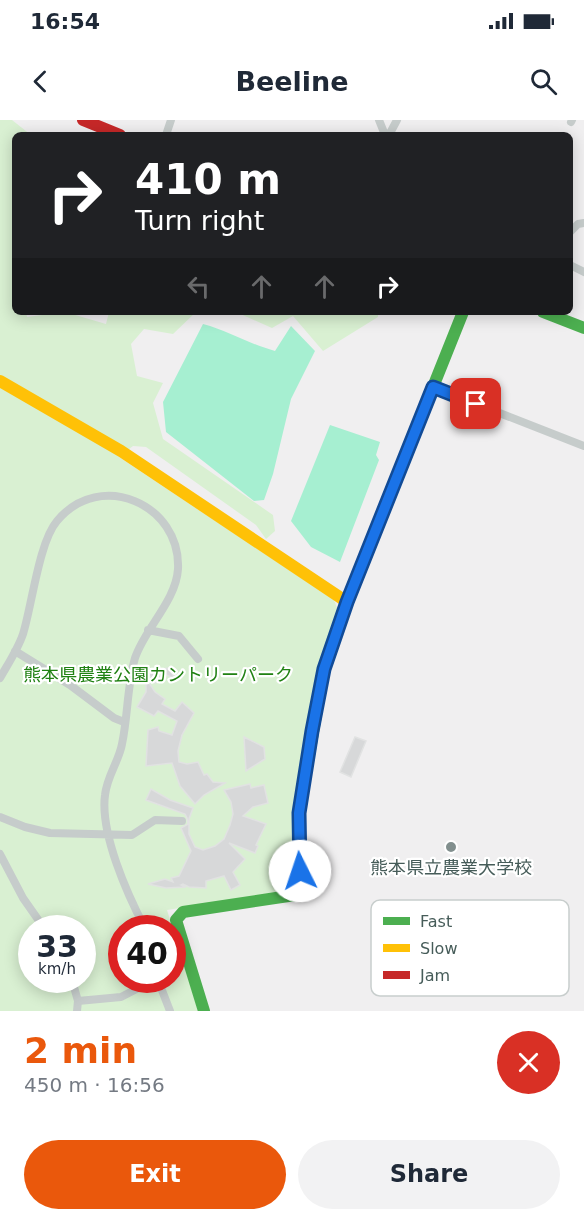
<!DOCTYPE html>
<meta charset="utf-8">
<style>
:root{--surface:#fff;--page:#f2f2f3;--text:#1f2937;--muted:#747a83;--accent:#ea580c}
body{margin:0;font-family:"DejaVu Sans","Noto Sans JP",sans-serif;background:var(--page);color:var(--text);height:100vh;display:flex;flex-direction:column;font-size:22px;white-space:nowrap}
*{box-sizing:border-box;margin:0}
p{font-size:20px;color:var(--muted)}
.icon{flex:none;width:33px;height:33px;fill:none;stroke:currentColor;stroke-width:2;stroke-linecap:round;stroke-linejoin:round}
.map{position:relative;height:891px;overflow:hidden}
.details{display:flex;flex-direction:column;background:var(--surface);flex:1}
.details>*{flex:none}
.banner{position:absolute;left:12px;top:12px;width:561px;height:183px;border-radius:9px;box-shadow:0 3px 15px #0003;background:#202124;color:#fff;overflow:hidden}
.speed{position:absolute;left:18px;top:795px;display:flex;gap:12px;font-size:30px;font-weight:700;text-align:center}
.speed>*{display:grid;place-content:center;width:78px;height:78px;border-radius:50%;background:var(--surface);box-shadow:0 3px 15px #0003;line-height:1}
.speed small{font-size:15px;font-weight:400}
.speed .limit{border:9px solid #d22;background:#fff;color:#111}
.pin{position:absolute;display:grid;place-items:center;width:51px;height:51px;color:#fff;margin:-26px;border-radius:12px;box-shadow:0 3px 9px #0006}
.me{position:absolute;width:66px;margin:-33px;rotate:356deg;stroke-linejoin:round;filter:drop-shadow(0 0 4px #0008)}
.turn{display:flex;align-items:center;gap:21px;height:126px;padding:0 24px;font-size:27px}
.turn .icon{width:78px;height:78px;stroke-width:2.5}
.turn b{display:block;font-size:42px;line-height:51px}
.lanes{display:flex;align-items:center;height:57px;padding:0 24px;background:#0003;justify-content:center;gap:30px;direction:ltr}
.lanes .off{opacity:.35}
.round{display:grid;place-items:center;flex:none;width:63px;height:63px;border-radius:32px;background:var(--page)}
.summary{display:flex;align-items:center;justify-content:space-between;height:102px;padding:0 24px}
h1{font-size:36px;font-weight:800;line-height:45px;color:var(--accent)}
.button{display:flex;gap:12px;margin-top:auto;padding:12px 24px}
.button a{flex:1;height:69px;border-radius:36px;background:var(--accent);color:#fff;font-size:24px;font-weight:800;line-height:69px;text-align:center}
.button a+a{background:var(--page);color:var(--text)}
.status{display:flex;justify-content:space-between;align-items:center;height:42px;padding:0 30px;background:var(--surface);direction:ltr}
.status svg{height:16px;fill:currentColor}
header{display:flex;justify-content:space-between;align-items:center;height:78px;padding:0 24px;background:var(--surface);font-size:27px;font-weight:800}
.map>svg:first-child{display:block}
</style>
<div class="status"><b>16:54</b><svg viewBox="0 0 49 12"><path d="M0 12V9h3v3zM5 12V6h3v6zM10 12V3h3v9zM15 12V0h3v12zM26 1h20v11H26zM47 4h2v5h-2z"/></svg></div>
<header><svg class="icon" aria-label="back" viewBox="0 0 24 24"><path d="M15 5l-7 7 7 7"/></svg>Beeline<svg class="icon" aria-label="search" viewBox="0 0 24 24"><circle cx="10" cy="10" r="6"/><path d="M15 15l6 6"/></svg></header>
<div class="map">
<svg width="584" height="891" viewBox="0 0 584 891">
<rect width="100%" height="100%" fill="#f0eff0"/>
<!-- green -->
<path fill="#d9f0d2" fill-rule="evenodd" d="M 0,0 L 12,0 L 31,15 L 15,15 L 15,192 L 26,192 L 27,197 L 65,192 L 106,204 L 109,192 L 196,192 L 173,214 L 144,209 L 131,224 L 137,256 L 163,263 L 153,283 L 163,319 L 273,395 L 275,411 L 266,419 L 256,405 L 146,327 L 133,326 L 119,337 L 334,480 L 339,493 L 319,549 L 296,765 L 288,771 L 167,790 L 198,891 L 0,891 ZM 32,808 L 82,808 L 82,860 L 32,860 ZM 122,808 L 172,808 L 172,860 L 122,860 Z
M 236,192 L 378,192 L 378,197 L 323,231 L 293,196 L 272,208 Z"/>
<!-- water -->
<path fill="#a6efd1" d="M 203,204 C 229,211 249,224 275,231 L 291,206 L 315,231 L 291,279 L 273,354 L 264,380 L 254,381 L 166,312 L 163,282 Z
M 330,305 L 380,322 L 376,335 L 379,340 L 340,442 L 311,427 L 291,401 Z"/>
<!-- building -->
<path fill="#d7d8d9" stroke="#e1e2e2" stroke-width="1.5" d="M 156,547 L 157,550 L 168,548 L 176,559 L 157,551 L 160,560 L 155,563 L 149,555 Z
M 146,558 L 155,572 L 165,579 L 162,584 L 175,591 L 182,582 L 194,593 L 182,615 L 178,631 L 179,642 L 187,644 L 198,642 L 204,655 L 207,654 L 213,662 L 225,663 L 204,675 L 195,684 L 180,666 L 172,643 L 146,646 L 148,610 L 158,607 L 159,611 L 172,615 L 177,601 L 158,591 L 154,596 L 137,587 L 146,572 Z
M 244,617 L 264,627 L 265,639 L 246,651 Z
M 355,617 L 366,621 L 351,657 L 340,652 Z
M 250,664 L 251,668 L 264,665 L 268,683 L 253,687 L 243,696 L 266,704 L 256,725 L 258,726 L 255,733 L 229,723 L 245,739 L 233,752 L 240,765 L 231,770 L 224,756 L 206,761 L 206,768 L 189,767 L 183,764 L 181,765 L 186,767 L 166,768 L 148,764 L 165,759 L 173,762 L 171,758 L 179,756 L 191,731 L 181,708 L 188,704 L 187,698 L 185,694 L 146,680 L 151,669 L 170,680 L 193,688 L 189,699 L 189,714 L 195,727 L 203,730 L 215,726 L 224,719 L 230,705 L 233,694 L 231,682 L 224,670 Z"/>
<g fill="none" stroke-linecap="round" stroke-linejoin="round">
<!-- street -->
<path stroke="#c6cccb" stroke-width="8" d="M 379,0 L 385,15
M 571,2 L 572,0
M 166,15 L 171,0
M 389,15 L 397,0
M 570,112 L 578,104 L 584,103
M 570,145 L 584,152
M 433,267 L 584,326
M 148,510 L 179,516 L 198,539
M 15,531 L 70,565 L 114,598 L 124,602
M 0,558 C 8,544 18,529 23,514 C 32,485 39,422 57,401 C 100,349 181,384 178,449 C 176,481 145,508 135,538 C 127,566 128,596 122,624 C 119,641 107,656 105,675 C 100,713 127,774 145,808
M 0,697 L 25,707 L 50,713 L 132,715 L 155,700 L 182,701
M 0,734 L 23,778 L 44,808
M 72,860 L 78,881 L 77,891
M 158,860 L 170,891
M 78,881 L 121,877 L 154,860"/>
<!-- fast -->
<path stroke="#4caf50" stroke-width="12" d="M 543,192 L 584,208
M 204,891 L 176,800 L 183,792 L 302,774 L 298,728 L 299,693 L 324,549 L 347,482 L 463,192"/>
<!-- slow -->
<path stroke="#ffc107" stroke-width="12" d="M 0,261 L 121,331 L 347,482"/>
<!-- jam -->
<path stroke="#c62828" stroke-width="12" d="M 83,0 L 120,15"/>
</g>
<g fill="none" stroke-linecap="round" stroke-linejoin="round">
<defs>
<path id="route" d="M 300,751 L 299,693 L 312,611 L 324,549 L 347,482 L 433,267 L 476,284"/>
</defs>
<!-- route casing -->
<use href="#route" stroke="#114b97" stroke-width="15"/>
<!-- route -->
<use href="#route" stroke="#1a73e8" stroke-width="10"/>
</g>
<!-- markers -->
<circle fill="#828f8e" stroke="#fff" stroke-width="2" cx="451" cy="727" r="6"/>
<g text-anchor="middle" dominant-baseline="central" stroke-width="4.5" stroke-linejoin="round" paint-order="stroke">
<!-- park labels -->
<g font-size="18" fill="#208113" stroke="#fff">
<text x="158" y="554">熊本県農業公園カントリーパーク</text>
</g>
<!-- poi labels -->
<g font-size="18" fill="#465c59" stroke="#fff">
<text x="451" y="747">熊本県立農業大学校</text>
</g>
</g>
<!-- legend -->
<rect x="371" y="780" width="198" height="96" rx="9" fill="#fff" stroke="#c8cecd" stroke-width="1.5"/>
<rect x="383" y="797" width="27" height="8" fill="#4caf50"/>
<rect x="383" y="824" width="27" height="8" fill="#ffc107"/>
<rect x="383" y="851" width="27" height="8" fill="#c62828"/>
<g font-size="16" fill="#465c59">
<text x="420" y="807">Fast</text>
<text x="420" y="834">Slow</text>
<text x="420" y="861">Jam</text>
</g>
</svg>
<div class="speed"><div>33<small>km/h</small></div><div class="limit">40</div></div>
<div class="pin" style="left:476px;top:284px;background:#d93025"><svg class="icon" aria-label="arrive" viewBox="0 0 24 24"><path d="M6 21V4h12l-3 4 3 4H6"/></svg></div>
<svg class="me" style="left:300px;top:751px" viewBox="-20 -20 40 40"><circle r="19" fill="#fff"/><path d="M0-13L10 11 0 6-10 11z" fill="#1a73e8"/></svg>
<div class="banner">
<div class="turn"><svg class="icon" aria-label="right" viewBox="0 0 24 24"><path d="M7 20v-9h11M14 6l5 5-5 5"/></svg><div><b>410 m</b>Turn right</div></div>
<div class="lanes"><svg class="icon off" aria-label="left" viewBox="0 0 24 24"><path d="M17 20v-9H6M10 6l-5 5 5 5"/></svg><svg class="icon off" aria-label="ahead" viewBox="0 0 24 24"><path d="M12 20V5M6 11l6-6 6 6"/></svg><svg class="icon off" aria-label="ahead" viewBox="0 0 24 24"><path d="M12 20V5M6 11l6-6 6 6"/></svg><svg class="icon" aria-label="right" viewBox="0 0 24 24"><path d="M7 20v-9h11M14 6l5 5-5 5"/></svg></div>
</div>
</div>
<section class="details">
<div class="summary"><div><h1>2 min</h1><p>450 m · 16:56</p></div><a class="round" style="background:#d93025;color:#fff"><svg class="icon" aria-label="close" viewBox="0 0 24 24"><path d="M6 6l12 12M18 6L6 18"/></svg></a></div>
<div class="button"><a>Exit</a><a>Share</a></div>
</section>
